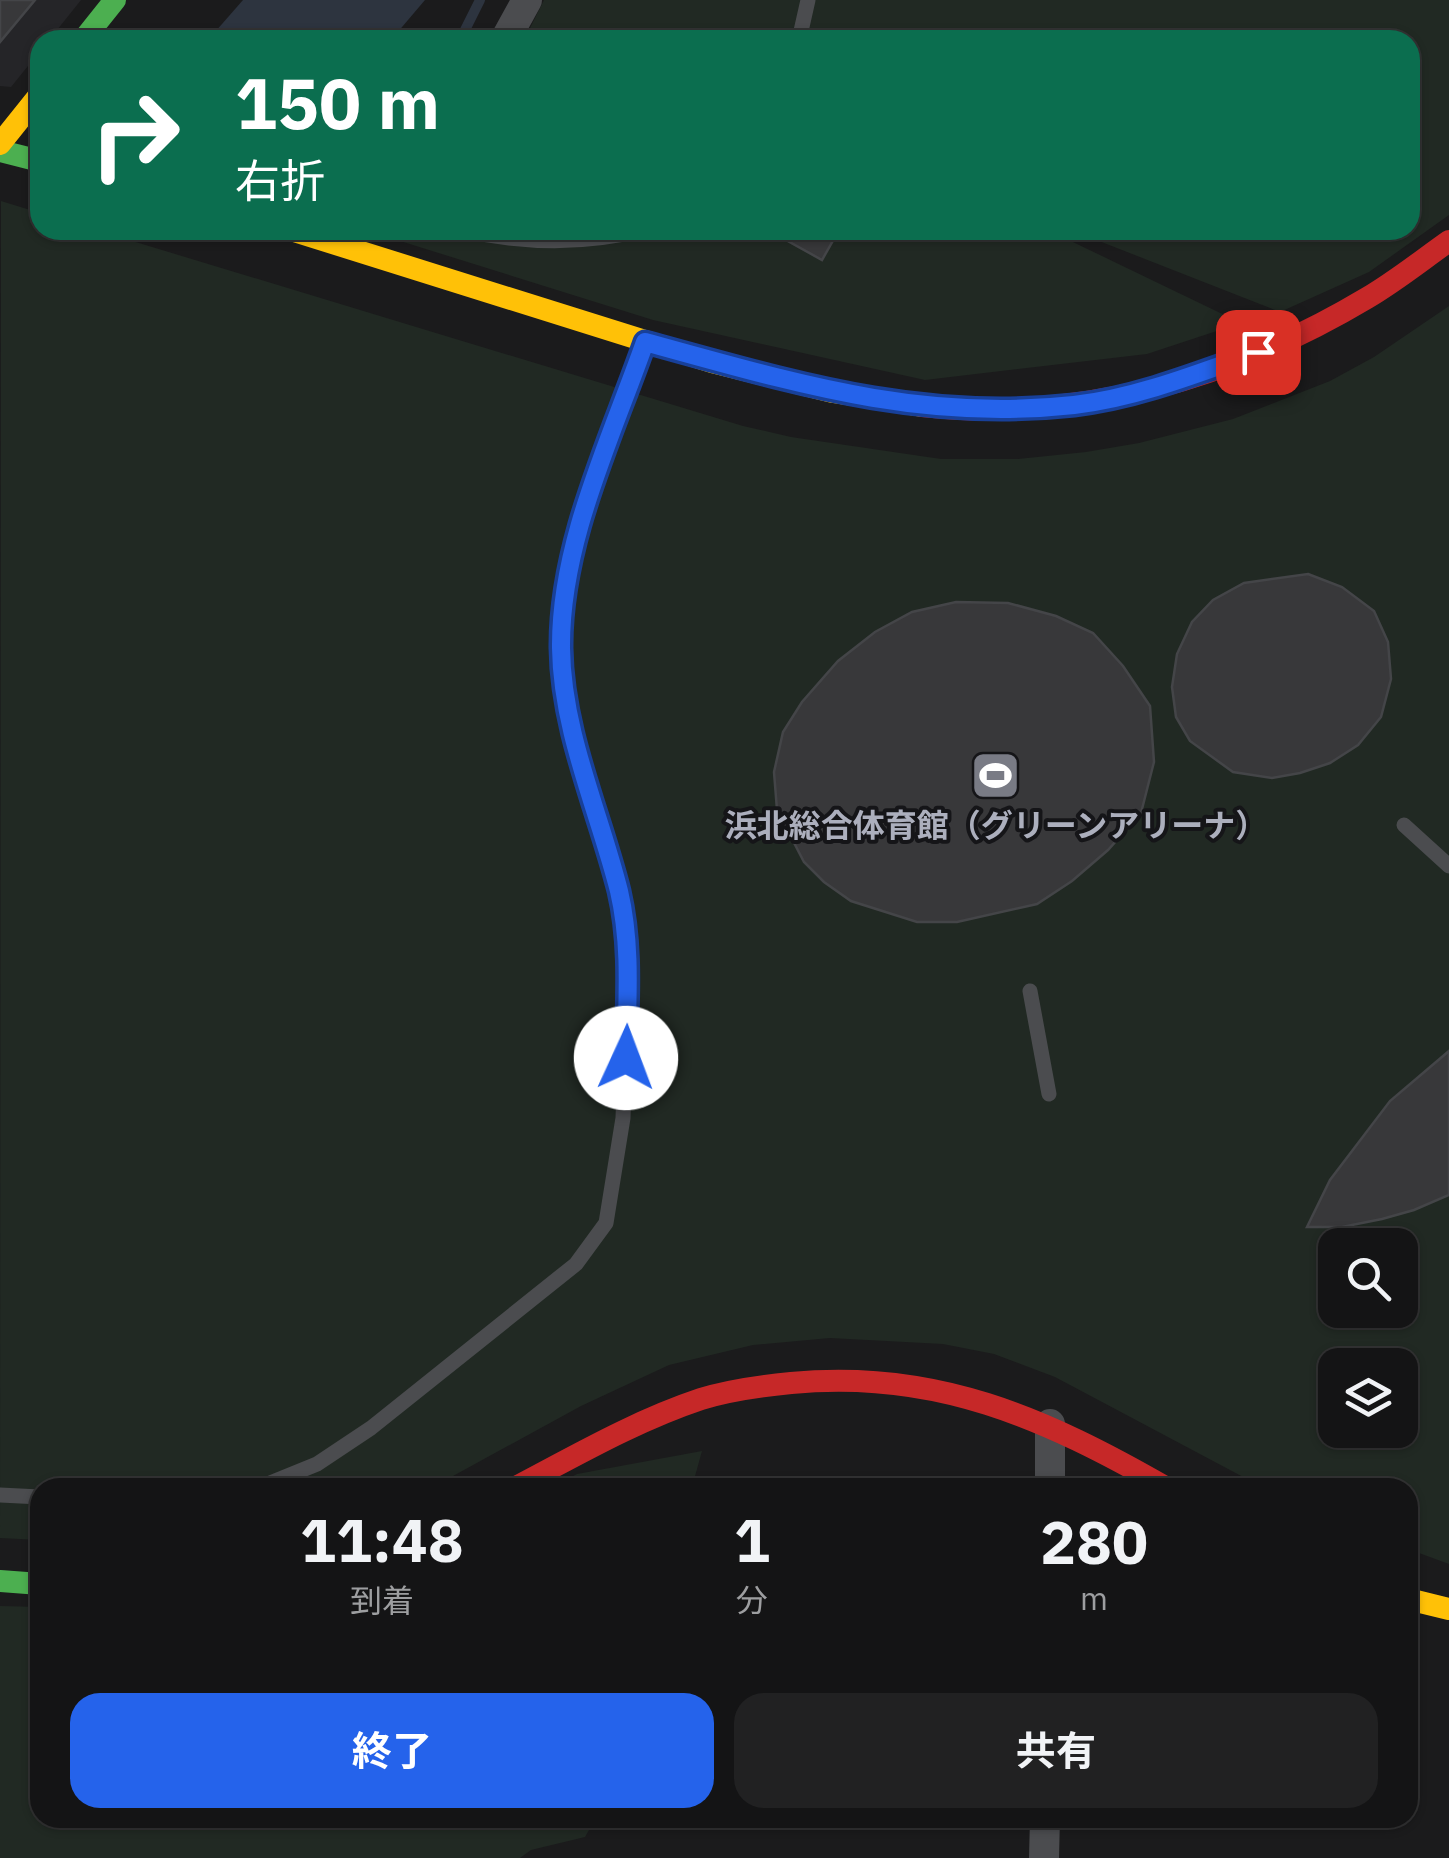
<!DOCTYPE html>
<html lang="ja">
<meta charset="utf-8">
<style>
:root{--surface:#141415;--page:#212122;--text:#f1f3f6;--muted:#9d9ea0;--line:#333334;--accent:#2563eb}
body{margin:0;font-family:"IBM Plex Sans","Noto Sans JP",sans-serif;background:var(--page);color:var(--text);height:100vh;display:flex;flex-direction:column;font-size:38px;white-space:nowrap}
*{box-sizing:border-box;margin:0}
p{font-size:32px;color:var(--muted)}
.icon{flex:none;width:55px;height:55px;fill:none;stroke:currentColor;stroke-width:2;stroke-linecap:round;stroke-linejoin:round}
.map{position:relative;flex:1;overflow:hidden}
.drawer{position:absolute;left:30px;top:1478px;width:1388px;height:350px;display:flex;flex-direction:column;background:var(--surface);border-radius:30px;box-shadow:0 2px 8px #0004,0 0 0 2px var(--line)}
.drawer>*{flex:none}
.guide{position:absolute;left:30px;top:30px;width:1390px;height:210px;border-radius:30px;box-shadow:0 2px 8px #0004,0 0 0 2px var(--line);background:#0b6e4f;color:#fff;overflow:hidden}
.buttons{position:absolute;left:1318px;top:1228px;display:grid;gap:20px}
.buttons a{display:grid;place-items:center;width:100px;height:100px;border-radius:20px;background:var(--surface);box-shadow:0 2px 8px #0004,0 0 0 2px var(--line);font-size:50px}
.pin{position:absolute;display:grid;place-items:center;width:85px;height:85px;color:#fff;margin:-42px;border-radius:20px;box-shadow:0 5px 15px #0006}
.me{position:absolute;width:110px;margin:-55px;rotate:2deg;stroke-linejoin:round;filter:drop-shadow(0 0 8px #0008)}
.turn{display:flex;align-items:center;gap:35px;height:210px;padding:0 40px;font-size:45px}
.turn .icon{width:130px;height:130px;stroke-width:2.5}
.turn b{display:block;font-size:70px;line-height:85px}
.eta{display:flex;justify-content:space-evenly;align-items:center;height:170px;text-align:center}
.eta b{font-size:60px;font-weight:700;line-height:70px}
.primary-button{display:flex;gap:20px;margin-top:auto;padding:20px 40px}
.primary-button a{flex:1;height:115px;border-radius:30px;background:var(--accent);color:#fff;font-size:40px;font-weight:700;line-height:115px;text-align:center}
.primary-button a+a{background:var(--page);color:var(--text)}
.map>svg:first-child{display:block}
</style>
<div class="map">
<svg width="1449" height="1858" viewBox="0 0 1449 1858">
<rect width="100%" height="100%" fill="#1b1b1c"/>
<!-- built -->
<path fill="#252528" d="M 0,0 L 81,0 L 49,40 L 40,40 L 40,51 L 11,87 L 0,86 Z"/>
<!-- green -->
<path fill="#212923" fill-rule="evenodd" d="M 544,0 L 1449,0 L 1449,215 L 1369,272 L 1280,312 L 1071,230 L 1410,230 L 1410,40 L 524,40 Z
M 1,201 L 40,213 L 40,230 L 96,230 L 743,426 L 791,437 L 941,459 L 1018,459 L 1086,452 L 1139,443 L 1233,419 L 1330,381 L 1374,357 L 1449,306 L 1449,1564 L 1408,1549 L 1408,1488 L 1262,1487 L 1055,1377 L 994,1354 L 943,1344 L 830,1338 L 753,1345 L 669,1365 L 581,1406 L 433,1487 L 40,1488 L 40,1540 L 0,1538 ZM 1335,1245 L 1400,1245 L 1400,1310 L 1335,1310 ZM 1335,1365 L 1400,1365 L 1400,1430 L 1335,1430 Z
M 383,230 L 1048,230 L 1241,323 L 1147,354 L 925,380 L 653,320 L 381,235 Z
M 702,1451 L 692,1487 L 549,1488 L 577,1474 Z
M 0,1606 L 40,1607 L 40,1818 L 596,1818 L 585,1837 L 531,1850 L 520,1858 L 0,1858 Z"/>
<!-- water -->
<path fill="#2d343f" d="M 243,0 L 425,0 L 391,40 L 208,40 Z"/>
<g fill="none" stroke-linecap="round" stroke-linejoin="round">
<!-- stream -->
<path stroke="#2d343f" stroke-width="10" d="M 460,40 L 480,0"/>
</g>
<!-- building -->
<path fill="#38383a" stroke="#444548" stroke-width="2.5" d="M 0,0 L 35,0 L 0,42 Z
M 768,230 L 839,230 L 822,260 Z
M 1308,574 L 1342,587 L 1374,611 L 1388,642 L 1391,679 L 1381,717 L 1358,745 L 1330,763 L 1300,773 L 1272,778 L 1233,772 L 1190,741 L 1176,717 L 1172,687 L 1177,654 L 1192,622 L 1213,600 L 1244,583 Z
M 956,602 L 1008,603 L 1056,616 L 1093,633 L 1123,666 L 1150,706 L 1154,762 L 1141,813 L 1108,850 L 1072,881 L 1037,904 L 957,922 L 917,922 L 851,901 L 824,882 L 804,862 L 777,810 L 774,772 L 783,732 L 802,702 L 838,661 L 875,632 L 912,612 Z
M 1449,1051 L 1449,1195 L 1414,1210 L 1382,1219 L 1342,1227 L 1307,1227 L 1330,1180 L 1390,1101 Z"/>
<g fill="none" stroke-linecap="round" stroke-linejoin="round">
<!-- lane -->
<path stroke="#4b4c4f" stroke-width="15" d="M 799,40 L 808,0
M 461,230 C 520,243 583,245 642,230
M 1404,825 L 1449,866
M 1030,991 L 1049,1094
M 258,1488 L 317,1464 L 371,1428 L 576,1264 L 606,1223 L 623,1118 L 629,945 L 619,890 L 575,739 L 561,648 L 573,551 L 643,346
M 0,1495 L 40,1497"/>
<!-- street -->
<path stroke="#4b4c4f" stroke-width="30" d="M 505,40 L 527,0
M 1050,1424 L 1050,1488
M 1044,1858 L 1045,1818"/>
<!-- fast -->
<path stroke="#4caf50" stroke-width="22" d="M 83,40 L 115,0
M 0,151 L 40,161
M 0,1581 L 40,1584"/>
<!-- slow -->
<path stroke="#ffc107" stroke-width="22" d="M 0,144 L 40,94
M 291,230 L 712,362 L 833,392 L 922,406
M 1408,1599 L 1449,1609"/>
<!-- jam -->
<path stroke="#c62828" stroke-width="22" d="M 922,406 C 1079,423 1233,378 1367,298 C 1396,281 1422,260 1449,241
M 514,1488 C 575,1456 635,1421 701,1399 C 730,1390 760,1386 791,1383 C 935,1369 1045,1418 1167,1488"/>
</g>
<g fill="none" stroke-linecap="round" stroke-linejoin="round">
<defs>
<path id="route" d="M 626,1058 C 627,1002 632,947 619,891 C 599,811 562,732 561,648 C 560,543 611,439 645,342 C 792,382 918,422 1074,405 C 1136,398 1199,373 1258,352"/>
</defs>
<!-- route casing -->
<use href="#route" stroke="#184099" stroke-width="25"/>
<!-- route -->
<use href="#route" stroke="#2563eb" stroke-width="18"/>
</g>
<!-- icons -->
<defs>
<symbol id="stadium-square" viewBox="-11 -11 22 22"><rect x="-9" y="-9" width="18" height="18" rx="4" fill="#797b85" stroke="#151518"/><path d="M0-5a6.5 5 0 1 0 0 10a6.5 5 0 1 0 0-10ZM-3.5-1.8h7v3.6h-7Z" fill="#fff"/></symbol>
</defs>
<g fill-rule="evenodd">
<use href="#stadium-square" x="968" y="748" width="55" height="55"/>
</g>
<g text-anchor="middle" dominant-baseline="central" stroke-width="8" stroke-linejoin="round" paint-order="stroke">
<!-- poi labels -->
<g font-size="32" font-weight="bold" fill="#acafbd" stroke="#151518">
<text x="996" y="825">浜北総合体育館（グリーンアリーナ）</text>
</g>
</g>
</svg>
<div class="buttons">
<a><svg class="icon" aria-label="search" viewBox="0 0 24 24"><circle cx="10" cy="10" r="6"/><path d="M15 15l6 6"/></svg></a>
<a><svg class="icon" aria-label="layers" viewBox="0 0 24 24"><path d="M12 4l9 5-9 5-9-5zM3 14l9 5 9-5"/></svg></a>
</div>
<div class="pin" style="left:1258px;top:352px;background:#d93025"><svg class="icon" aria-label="arrive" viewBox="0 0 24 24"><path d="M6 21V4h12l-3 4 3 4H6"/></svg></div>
<svg class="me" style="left:626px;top:1058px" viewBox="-20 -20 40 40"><circle r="19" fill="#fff"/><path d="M0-13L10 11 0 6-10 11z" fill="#2563eb"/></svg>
<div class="guide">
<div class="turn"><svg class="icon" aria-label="right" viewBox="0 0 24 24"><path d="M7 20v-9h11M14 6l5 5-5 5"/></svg><div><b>150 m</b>右折</div></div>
</div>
<section class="drawer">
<div class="eta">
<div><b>11:48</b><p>到着</p></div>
<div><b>1</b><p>分</p></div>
<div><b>280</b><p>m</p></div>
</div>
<div class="primary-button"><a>終了</a><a>共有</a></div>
</section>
</div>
